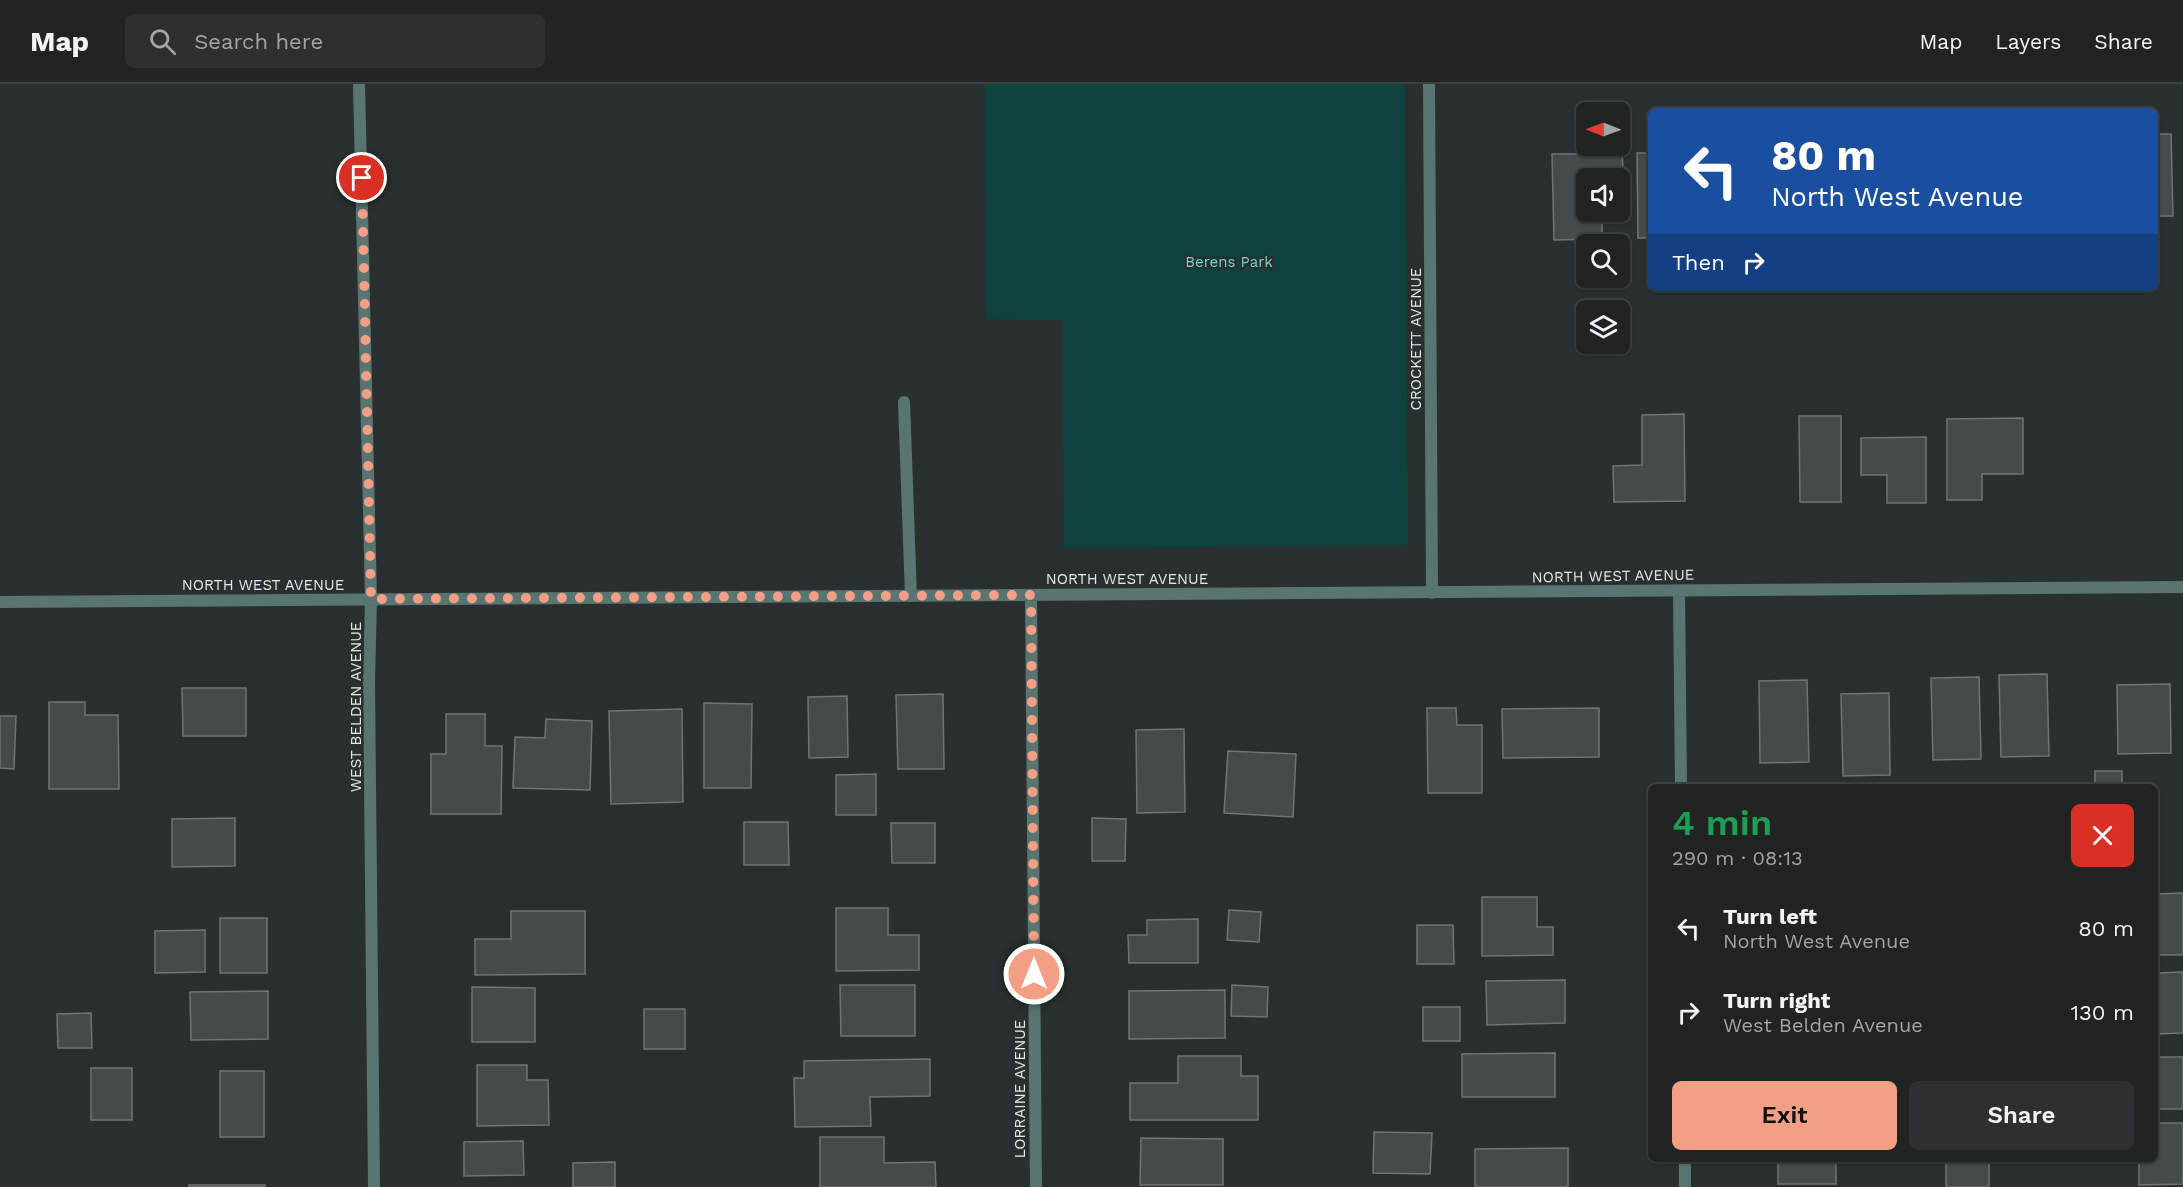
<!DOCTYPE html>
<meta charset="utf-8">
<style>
:root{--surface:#202423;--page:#2d3030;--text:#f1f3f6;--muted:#a2a4a6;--line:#3d4141;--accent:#f39f85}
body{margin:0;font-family:"Work Sans",sans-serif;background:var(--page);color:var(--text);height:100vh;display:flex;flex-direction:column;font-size:22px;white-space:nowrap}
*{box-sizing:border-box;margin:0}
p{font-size:20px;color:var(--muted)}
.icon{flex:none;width:33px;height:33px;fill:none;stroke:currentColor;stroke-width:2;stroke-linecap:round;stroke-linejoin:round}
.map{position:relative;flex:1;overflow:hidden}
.panel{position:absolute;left:1648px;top:700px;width:510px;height:378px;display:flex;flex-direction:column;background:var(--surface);border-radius:9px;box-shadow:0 2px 4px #0004,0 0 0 2px var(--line)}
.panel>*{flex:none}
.top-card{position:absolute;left:1648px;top:24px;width:510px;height:183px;border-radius:9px;box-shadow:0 2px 4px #0004,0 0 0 2px var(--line);background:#1a4fa0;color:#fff;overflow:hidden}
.needle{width:39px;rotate:271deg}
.buttons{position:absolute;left:1576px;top:18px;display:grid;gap:12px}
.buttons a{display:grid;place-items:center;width:54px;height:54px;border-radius:9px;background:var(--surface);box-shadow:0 2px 4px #0004,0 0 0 2px var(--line);font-size:30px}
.pin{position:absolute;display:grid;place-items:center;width:51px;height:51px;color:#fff;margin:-26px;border:3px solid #fff;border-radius:50%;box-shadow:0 2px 6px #0007}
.me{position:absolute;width:66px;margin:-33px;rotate:0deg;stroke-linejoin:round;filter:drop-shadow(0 0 4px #0008)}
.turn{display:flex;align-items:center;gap:21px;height:126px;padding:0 24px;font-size:27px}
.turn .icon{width:78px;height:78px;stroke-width:2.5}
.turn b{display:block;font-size:42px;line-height:51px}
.then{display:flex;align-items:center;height:57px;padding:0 24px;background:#0003;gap:12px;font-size:22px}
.round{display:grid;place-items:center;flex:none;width:63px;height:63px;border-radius:9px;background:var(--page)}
.summary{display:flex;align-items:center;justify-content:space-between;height:102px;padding:0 24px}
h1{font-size:36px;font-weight:600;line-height:45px;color:#1e9e55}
.action{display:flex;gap:12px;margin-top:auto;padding:12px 24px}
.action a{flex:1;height:69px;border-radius:9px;background:var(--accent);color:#111;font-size:24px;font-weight:600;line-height:69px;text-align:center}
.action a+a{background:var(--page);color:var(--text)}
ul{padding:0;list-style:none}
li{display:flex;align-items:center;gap:18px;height:84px;padding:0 24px}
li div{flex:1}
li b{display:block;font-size:22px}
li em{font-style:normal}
header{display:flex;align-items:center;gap:36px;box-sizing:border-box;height:84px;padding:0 30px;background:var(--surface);border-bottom:2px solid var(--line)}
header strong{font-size:28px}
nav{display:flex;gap:33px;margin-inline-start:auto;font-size:21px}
.search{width:420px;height:54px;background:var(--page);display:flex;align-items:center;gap:15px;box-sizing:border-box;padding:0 21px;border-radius:9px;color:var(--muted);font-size:22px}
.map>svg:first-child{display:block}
</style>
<header>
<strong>Map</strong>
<div class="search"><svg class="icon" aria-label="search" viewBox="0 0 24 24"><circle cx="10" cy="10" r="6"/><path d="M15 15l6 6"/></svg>Search here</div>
<nav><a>Map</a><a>Layers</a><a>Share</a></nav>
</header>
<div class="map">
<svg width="2183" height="1103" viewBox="0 0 2183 1103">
<rect width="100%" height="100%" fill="#2a302f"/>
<!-- green -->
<path fill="#0e423e" d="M 985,0 L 1405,0 L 1408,461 L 1064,464 L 1062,236 L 986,235 Z"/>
<!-- building -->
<path fill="#444b4a" stroke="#6e7574" stroke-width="1.5" d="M 2156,50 L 2171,50 L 2173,132 L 2156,132 Z
M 1622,52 L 1623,93 L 1587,94 L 1587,128 L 1602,128 L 1602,155 L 1554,156 L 1552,70 L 1585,70 L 1584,53 L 1587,53 L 1587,62 L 1620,62 Z
M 1637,69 L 1652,69 L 1652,154 L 1638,154 Z
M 1684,330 L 1685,417 L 1614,418 L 1613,382 L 1642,381 L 1642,331 Z
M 1799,332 L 1841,332 L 1841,418 L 1800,418 Z
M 2023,334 L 2023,390 L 1982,390 L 1982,416 L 1947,416 L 1947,335 Z
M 1926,353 L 1926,419 L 1887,419 L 1887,391 L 1861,391 L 1861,354 Z
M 2047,590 L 2049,672 L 2001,673 L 1999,591 Z
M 1979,593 L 1981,675 L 1933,676 L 1931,594 Z
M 1807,596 L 1809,678 L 1760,679 L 1759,597 Z
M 2170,600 L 2171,669 L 2118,670 L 2117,601 Z
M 182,604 L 246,604 L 246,652 L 183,652 Z
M 1889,609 L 1890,691 L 1843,692 L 1841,610 Z
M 943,610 L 944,685 L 898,685 L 896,611 Z
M 847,612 L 848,673 L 809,674 L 808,613 Z
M 49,618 L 85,618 L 85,631 L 118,631 L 119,705 L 49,705 Z
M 704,619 L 752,620 L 751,704 L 704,704 Z
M 1427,624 L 1456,624 L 1457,641 L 1482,641 L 1482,709 L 1428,709 Z
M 1599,624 L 1599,673 L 1503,674 L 1502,625 Z
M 682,625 L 683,718 L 611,720 L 609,627 Z
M 446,630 L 485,630 L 485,662 L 502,662 L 501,730 L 431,730 L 431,670 L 446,670 Z
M 0,632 L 16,632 L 14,685 L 0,684 Z
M 546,635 L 592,637 L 590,706 L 513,704 L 515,653 L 545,654 Z
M 1184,645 L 1185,728 L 1137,729 L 1136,646 Z
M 1228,667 L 1296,670 L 1293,733 L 1224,729 Z
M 2095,687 L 2122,687 L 2122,704 L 2095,704 Z
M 876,690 L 876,731 L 836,731 L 836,691 Z
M 235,734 L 235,782 L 172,783 L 172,735 Z
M 1092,734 L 1126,735 L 1125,777 L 1092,777 Z
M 744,738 L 788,738 L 789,781 L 744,781 Z
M 891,739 L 935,739 L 935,779 L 892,779 Z
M 2183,809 L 2183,871 L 2156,871 L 2156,810 Z
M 1482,813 L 1537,813 L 1537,843 L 1553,843 L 1553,871 L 1482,872 Z
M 836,824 L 888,824 L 888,851 L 919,851 L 919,886 L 836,887 Z
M 1229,826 L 1261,828 L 1259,858 L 1227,856 Z
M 511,827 L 585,827 L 585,890 L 475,891 L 475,855 L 511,855 Z
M 220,834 L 267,834 L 267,889 L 220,889 Z
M 1198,835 L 1198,879 L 1129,879 L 1128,851 L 1147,851 L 1147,836 Z
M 1417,841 L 1453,841 L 1454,880 L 1417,880 Z
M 205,846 L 205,888 L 155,889 L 155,847 Z
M 2183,888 L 2183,949 L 2156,950 L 2156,889 Z
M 1565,896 L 1565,939 L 1487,941 L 1486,897 Z
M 840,901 L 915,901 L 915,952 L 841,952 Z
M 1232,901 L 1268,903 L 1267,933 L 1231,932 Z
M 472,903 L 535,904 L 535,958 L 472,958 Z
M 1225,906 L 1225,954 L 1129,955 L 1129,907 Z
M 268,907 L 268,955 L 191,956 L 190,908 Z
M 1423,923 L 1460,923 L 1460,957 L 1423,957 Z
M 644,925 L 685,925 L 685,965 L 644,965 Z
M 91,929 L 92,964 L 58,964 L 57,930 Z
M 1555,969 L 1555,1013 L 1462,1013 L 1462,970 Z
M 1178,972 L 1241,972 L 1241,992 L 1258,992 L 1258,1036 L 1130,1036 L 1130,999 L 1178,999 Z
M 2156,973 L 2183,973 L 2183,1025 L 2156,1025 Z
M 930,975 L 930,1012 L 870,1013 L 871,1042 L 795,1043 L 794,994 L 804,994 L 804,977 Z
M 477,981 L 527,981 L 527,996 L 548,996 L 549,1041 L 477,1042 Z
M 91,984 L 132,984 L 132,1036 L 91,1036 Z
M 220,987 L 264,987 L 264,1053 L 220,1053 Z
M 2156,1039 L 2183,1039 L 2183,1100 L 2139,1101 L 2139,1076 L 2156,1076 Z
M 1374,1048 L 1432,1049 L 1430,1090 L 1373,1089 Z
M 820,1053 L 884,1053 L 884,1079 L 935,1078 L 936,1103 L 820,1103 Z
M 1141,1054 L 1223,1055 L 1223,1101 L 1140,1101 Z
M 523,1057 L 524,1091 L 464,1092 L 464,1058 Z
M 1568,1064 L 1568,1103 L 1475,1103 L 1475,1065 Z
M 1778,1076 L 1836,1076 L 1836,1100 L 1778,1100 Z
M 1946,1076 L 1989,1076 L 1989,1103 L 1946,1103 Z
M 615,1078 L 615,1103 L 573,1103 L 573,1079 Z
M 189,1101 L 265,1101 L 265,1103 L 189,1103 Z"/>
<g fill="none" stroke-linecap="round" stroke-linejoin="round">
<!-- lane -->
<path stroke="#587572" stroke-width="12" d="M 904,318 L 911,512"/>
<!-- street -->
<path stroke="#587572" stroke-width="12" d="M 359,0 L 371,515 L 369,598 L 374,1103
M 1429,0 L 1432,509
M 1679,507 L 1681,704
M 1031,511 L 1036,1103
M 0,518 L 2183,503
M 1685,1076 L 1685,1103"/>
</g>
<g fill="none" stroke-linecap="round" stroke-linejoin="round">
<!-- route -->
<path stroke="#f39f85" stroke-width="10" stroke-dasharray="0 18" d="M 362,94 L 371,515 L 1031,511 L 1034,890"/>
</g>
<g text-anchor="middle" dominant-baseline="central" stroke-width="5" stroke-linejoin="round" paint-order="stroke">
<!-- park labels -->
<g font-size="15" fill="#68d9cf" stroke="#2a302f">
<text x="1229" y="178">Berens Park</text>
</g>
<!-- street labels -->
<g font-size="15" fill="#e4e8e7" stroke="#2a302f">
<text transform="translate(1416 255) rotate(-90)">CROCKETT AVENUE</text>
<text transform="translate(1613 492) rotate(-1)">NORTH WEST AVENUE</text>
<text x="1127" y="495">NORTH WEST AVENUE</text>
<text x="263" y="501">NORTH WEST AVENUE</text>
<text transform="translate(356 623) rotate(-90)">WEST BELDEN AVENUE</text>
<text transform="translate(1020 1005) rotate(-90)">LORRAINE AVENUE</text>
</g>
</g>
</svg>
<div class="buttons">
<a><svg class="needle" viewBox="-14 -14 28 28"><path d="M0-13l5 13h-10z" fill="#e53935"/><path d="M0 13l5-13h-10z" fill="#a2a4a6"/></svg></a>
<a><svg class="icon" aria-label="sound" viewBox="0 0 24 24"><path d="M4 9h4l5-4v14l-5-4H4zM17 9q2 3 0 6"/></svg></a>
<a><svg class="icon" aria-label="search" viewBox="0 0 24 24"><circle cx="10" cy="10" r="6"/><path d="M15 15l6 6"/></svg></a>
<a><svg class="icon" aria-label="layers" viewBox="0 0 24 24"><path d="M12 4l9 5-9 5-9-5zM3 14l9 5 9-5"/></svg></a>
</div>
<div class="pin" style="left:362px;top:94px;background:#d93025"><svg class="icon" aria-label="arrive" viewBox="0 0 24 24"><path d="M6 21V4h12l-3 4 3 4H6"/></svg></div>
<svg class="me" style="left:1034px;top:890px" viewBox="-20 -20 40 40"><circle r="17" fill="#f39f85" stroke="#fff" stroke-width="3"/><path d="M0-11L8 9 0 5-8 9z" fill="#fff"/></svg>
<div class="top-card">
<div class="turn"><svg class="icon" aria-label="left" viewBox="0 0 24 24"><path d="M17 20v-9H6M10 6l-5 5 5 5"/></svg><div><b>80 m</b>North West Avenue</div></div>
<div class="then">Then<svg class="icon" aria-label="right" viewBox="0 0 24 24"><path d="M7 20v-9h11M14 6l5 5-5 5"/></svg></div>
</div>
<section class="panel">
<div class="summary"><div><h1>4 min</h1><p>290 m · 08:13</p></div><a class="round" style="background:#d93025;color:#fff"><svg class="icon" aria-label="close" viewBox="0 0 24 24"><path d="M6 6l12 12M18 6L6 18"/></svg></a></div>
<ul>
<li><svg class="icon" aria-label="left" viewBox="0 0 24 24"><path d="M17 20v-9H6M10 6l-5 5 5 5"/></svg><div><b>Turn left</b><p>North West Avenue</p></div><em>80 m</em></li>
<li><svg class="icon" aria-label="right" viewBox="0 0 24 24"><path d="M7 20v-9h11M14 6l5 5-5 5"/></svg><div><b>Turn right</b><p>West Belden Avenue</p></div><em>130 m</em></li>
</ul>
<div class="action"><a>Exit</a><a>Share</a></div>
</section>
</div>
